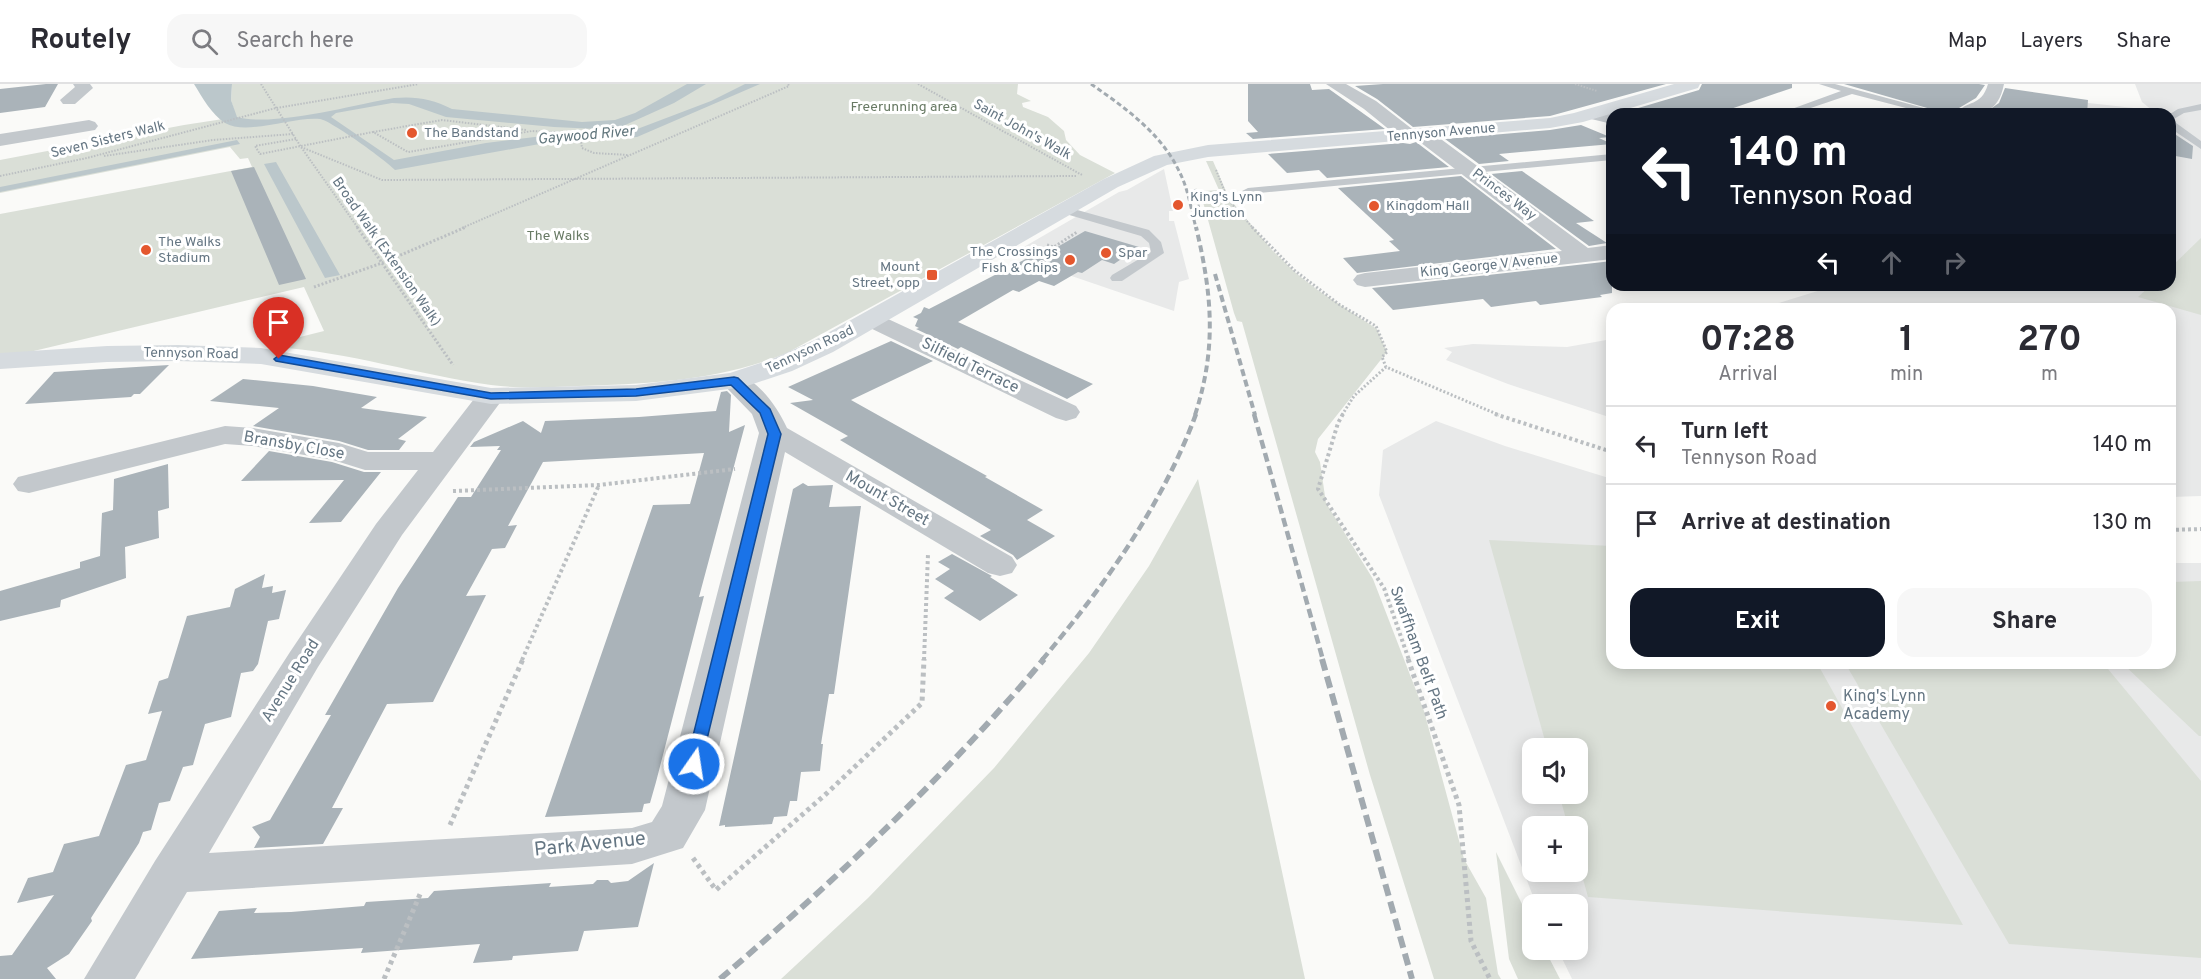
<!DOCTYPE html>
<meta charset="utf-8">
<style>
:root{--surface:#fff;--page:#f7f7f7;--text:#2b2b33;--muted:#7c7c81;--line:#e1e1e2;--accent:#111827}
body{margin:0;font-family:Overpass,sans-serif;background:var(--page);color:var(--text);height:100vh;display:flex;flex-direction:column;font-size:22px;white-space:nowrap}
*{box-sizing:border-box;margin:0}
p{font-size:20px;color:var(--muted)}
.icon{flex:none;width:33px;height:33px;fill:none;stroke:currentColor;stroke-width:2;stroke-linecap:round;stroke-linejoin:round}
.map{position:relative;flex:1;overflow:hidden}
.panel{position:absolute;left:1606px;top:219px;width:570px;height:366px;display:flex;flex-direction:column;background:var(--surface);border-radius:18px;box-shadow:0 3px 15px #0003}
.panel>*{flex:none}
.hud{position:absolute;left:1606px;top:24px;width:570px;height:183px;border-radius:18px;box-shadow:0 3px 15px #0003;background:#111827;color:#fff;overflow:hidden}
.fabs{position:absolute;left:1522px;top:654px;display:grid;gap:12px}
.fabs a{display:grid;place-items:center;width:66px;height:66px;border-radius:12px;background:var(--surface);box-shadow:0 3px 15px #0003;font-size:30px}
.pin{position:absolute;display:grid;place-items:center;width:51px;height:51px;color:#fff;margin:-62px -26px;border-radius:50% 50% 50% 0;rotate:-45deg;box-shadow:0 0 6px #0007}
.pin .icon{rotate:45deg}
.me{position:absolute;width:66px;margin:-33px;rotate:13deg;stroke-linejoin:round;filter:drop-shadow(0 0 4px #0008)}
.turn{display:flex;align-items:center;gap:21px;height:126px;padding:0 24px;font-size:27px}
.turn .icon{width:78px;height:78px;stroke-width:2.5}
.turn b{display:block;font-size:42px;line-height:51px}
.lanes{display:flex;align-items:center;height:57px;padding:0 24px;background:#0003;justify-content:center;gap:30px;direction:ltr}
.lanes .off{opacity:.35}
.eta{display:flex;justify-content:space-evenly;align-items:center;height:102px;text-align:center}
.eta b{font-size:36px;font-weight:700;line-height:42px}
.cta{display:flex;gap:12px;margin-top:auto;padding:12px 24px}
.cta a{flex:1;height:69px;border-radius:18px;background:var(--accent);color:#fff;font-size:24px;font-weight:700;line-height:69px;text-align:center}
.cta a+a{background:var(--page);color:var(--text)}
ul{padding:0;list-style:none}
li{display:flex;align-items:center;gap:18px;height:78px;padding:0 24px;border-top:2px solid var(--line)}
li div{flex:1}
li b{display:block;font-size:22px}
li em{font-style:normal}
header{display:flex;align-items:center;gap:36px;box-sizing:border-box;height:84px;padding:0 30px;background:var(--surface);border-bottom:2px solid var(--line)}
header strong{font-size:28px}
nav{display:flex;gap:33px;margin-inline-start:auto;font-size:21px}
.search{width:420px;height:54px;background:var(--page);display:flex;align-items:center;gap:15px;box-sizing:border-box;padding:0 21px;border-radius:18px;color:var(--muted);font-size:22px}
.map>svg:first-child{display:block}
</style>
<header>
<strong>Routely</strong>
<div class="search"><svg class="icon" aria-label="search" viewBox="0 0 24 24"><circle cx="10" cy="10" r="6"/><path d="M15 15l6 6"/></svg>Search here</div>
<nav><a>Map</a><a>Layers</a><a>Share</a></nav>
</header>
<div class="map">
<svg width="2201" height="895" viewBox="0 0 2201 895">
<rect width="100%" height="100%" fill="#fafaf8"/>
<!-- built -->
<path fill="#e8e9e9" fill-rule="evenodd" d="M 2135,0 L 2201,0 L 2201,412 L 2171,413 L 2170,225 L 1759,225 L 1837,201 L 2170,201 L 2170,30 L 2046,30 L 2007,10 L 2152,26 L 2142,18 Z
M 1164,85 L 1173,127 L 1169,127 L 1169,137 L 1174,137 L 1189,195 L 1179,198 L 1174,227 L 1010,171 L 1119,108 L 1127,106 Z
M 1612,255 L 1612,334 L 1508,300 L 1446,276 L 1452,268 L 1444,264 L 1473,260 L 1567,263 Z
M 1436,337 L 1505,362 L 1612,395 L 1612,579 L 2170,579 L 2171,479 L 2201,479 L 2201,895 L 1572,895 L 1558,866 L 1578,866 L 1578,820 L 1536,820 L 1379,411 L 1383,366 ZM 1533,664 L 1578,664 L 1578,710 L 1533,710 ZM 1533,742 L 1578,742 L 1578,788 L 1533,788 Z"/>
<!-- green -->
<path fill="#dadfd7" d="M 232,0 L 1018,0 L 1017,10 L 1031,17 L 1022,19 L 1023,23 L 1048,33 L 1064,47 L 1066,56 L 1080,71 L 1115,89 L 787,269 C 719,297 649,300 577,302 C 549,303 519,305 491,301 C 419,291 349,268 276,263 L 292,255 L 324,247 L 304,203 L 0,275 L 0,130 L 252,83 L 248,74 L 240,75 L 230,63 L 0,109 L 0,76 L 184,41 L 236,33 L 231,16 Z
M 1206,77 L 1213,77 L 1229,114 L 1272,166 L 1297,190 L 1319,207 L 1377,245 L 1387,268 L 1318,355 L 1315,368 L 1320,378 L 1326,419 L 1373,495 L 1424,627 L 1464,775 L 1486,814 L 1498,890 L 1501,895 L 1434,895 L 1370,691 L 1242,238 L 1237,237 L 1234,229 L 1203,118 L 1207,117 L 1204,107 L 1219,106 Z
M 2201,154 L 2201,231 L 2138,213 L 2151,201 L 2170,201 L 2171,183 Z
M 1198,395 L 1305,895 L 781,895 L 868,814 L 994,684 L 1089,569 L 1149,482 Z
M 1489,456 L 1612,462 L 1612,579 L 1817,579 L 1963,841 L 1588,813 L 1578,777 L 1578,742 L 1568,742 L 1559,710 L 1578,710 L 1578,664 L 1547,664 Z
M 2201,497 L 2201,652 L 2199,652 L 2122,579 L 2170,579 L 2171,498 Z
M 1845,579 L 2103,579 L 2201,697 L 2201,874 L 2009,860 Z
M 1496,768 L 1533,842 L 1533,866 L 1545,866 L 1560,895 L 1518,895 L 1509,875 Z"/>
<!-- water -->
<path fill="#bbc7cb" d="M 194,0 L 232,0 L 231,16 L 237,33 C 274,43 353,21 394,14 C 416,12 432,15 452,25 L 582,38 L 615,36 L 635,29 L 687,0 L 706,0 L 674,19 L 623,42 L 598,45 L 554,43 L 446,33 L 409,20 L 392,19 L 336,29 L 331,33 L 394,76 L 486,59 L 543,52 L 611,50 L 632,47 L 711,17 L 745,0 L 760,0 L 637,53 L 545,59 L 395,86 C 387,77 330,36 320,35 C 294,32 247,52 225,39 C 212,31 202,13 194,0 Z
M 237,56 L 240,60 L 0,108 L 0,103 Z
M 276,78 L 340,191 L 325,194 L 264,80 Z"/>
<!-- building -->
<path fill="#aab3b9" d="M 46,0 L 58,0 L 45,23 L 0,29 L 0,5 Z
M 1248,0 L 1310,0 L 1312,6 L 1329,5 L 1385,45 L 1253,55 L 1246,49 L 1258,48 L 1248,37 Z
M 1383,0 L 1666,0 L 1550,32 L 1413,43 L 1377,15 L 1355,2 Z
M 1702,0 L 1792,0 L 1792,4 L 1716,30 L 1618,30 L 1699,6 Z
M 1844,0 L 1979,0 L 1985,1 L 1976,14 L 1959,24 L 1954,30 L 1948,30 Z
M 2005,4 L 2088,16 L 2087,30 L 1983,30 L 1999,19 Z
M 1581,41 L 1610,53 L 1599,54 L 1612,60 L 1499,70 L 1509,77 L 1479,80 L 1445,55 L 1550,46 Z
M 2170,47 L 2193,62 L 2192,75 L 2170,71 Z
M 1416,58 L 1449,83 L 1327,94 L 1319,86 L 1287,89 L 1268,70 L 1403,59 L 1410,60 Z
M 254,83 L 306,195 L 279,201 L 231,87 Z
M 1522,87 L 1594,137 L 1576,139 L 1607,159 L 1589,162 L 1491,90 Z
M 1461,92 L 1556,165 L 1357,189 L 1343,174 L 1400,167 L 1389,157 L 1394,156 L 1338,104 Z
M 1085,147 L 1139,163 L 1114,180 L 1102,176 L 1082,189 L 1078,188 L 1054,202 L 1039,197 L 1019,208 L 1013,206 L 958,238 L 1093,300 L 1067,315 L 961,263 L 958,265 L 916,245 L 919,244 L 915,242 L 918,235 L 913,233 L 921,229 L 924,223 L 929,225 L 1045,165 L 1047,169 Z
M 1612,177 L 1612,209 L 1600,211 L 1602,213 L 1540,221 L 1536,217 L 1491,223 L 1483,215 L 1393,226 L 1372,204 Z
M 891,257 L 933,277 L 851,316 L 987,392 L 985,393 L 1043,426 L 1027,436 L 1055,452 L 1017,476 L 1013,471 L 980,452 L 991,446 L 840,356 L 848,352 L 790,319 L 813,316 L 788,303 Z
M 169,281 L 140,310 L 134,310 L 131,313 L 25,320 L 54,288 Z
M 243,295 L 313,302 L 377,313 L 361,324 L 427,333 L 398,355 L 406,357 L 399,366 L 368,366 L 339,357 L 253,342 L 279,324 L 210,317 Z
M 727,307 L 731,311 L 729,348 L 745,341 L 699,513 L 704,512 L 656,698 L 650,719 L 644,720 L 642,728 L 545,733 L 653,421 L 690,420 L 704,369 L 543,378 L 508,442 L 517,441 L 505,464 L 492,465 L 466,512 L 486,511 L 433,618 L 387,620 L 332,724 L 343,724 L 323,760 L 254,764 L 260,753 L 252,743 L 270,736 L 331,631 L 325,631 L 398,504 L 458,413 L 471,413 L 501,366 L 497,366 L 500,362 L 470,363 L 474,358 L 523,337 L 541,349 L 545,337 L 639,333 L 716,327 L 721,308 Z
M 269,367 L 332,378 L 364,388 L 381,388 L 341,438 L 309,439 L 344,396 L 241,397 Z
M 168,380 L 169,424 L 158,427 L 159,454 L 125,463 L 126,494 L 61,516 L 60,523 L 0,537 L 0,507 L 80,484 L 80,478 L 100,472 L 102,429 L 113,426 L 114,395 Z
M 803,399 L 808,402 L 833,401 L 829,423 L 861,422 L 834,610 L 829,610 L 821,660 L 823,660 L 820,687 L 801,688 L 797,717 L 790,717 L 787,732 L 774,733 L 772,740 L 725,743 L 725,741 L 719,742 L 793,405 Z
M 952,470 L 992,492 L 990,493 L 1018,511 L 980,537 L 944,514 L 954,507 L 935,495 L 950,485 L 938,478 Z
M 265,490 L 262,504 L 273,502 L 272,509 L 286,506 L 279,535 L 268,537 L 258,580 L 253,587 L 241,589 L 231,633 L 205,640 L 193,681 L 183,683 L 170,717 L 159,719 L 151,746 L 143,748 L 139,759 L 91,834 L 92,837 L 69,870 L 47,884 L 56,895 L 0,895 L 0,872 L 12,871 L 54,811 L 17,819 L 28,794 L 53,788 L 64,760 L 99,752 L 126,681 L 146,676 L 162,627 L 148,630 L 159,597 L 168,594 L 187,532 L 230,523 L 235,505 Z
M 654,779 L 638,843 L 584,847 L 578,867 L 513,872 L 512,876 L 473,879 L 480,860 L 361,869 L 363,864 L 191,875 L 219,827 L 257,824 L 254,829 L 291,828 L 364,822 L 366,818 L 428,814 L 434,807 L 551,799 L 549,803 L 593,800 L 597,796 L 608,796 L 611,799 L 628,797 Z"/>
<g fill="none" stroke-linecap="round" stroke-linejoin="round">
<!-- path-far3 -->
<path stroke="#bbbfc2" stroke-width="2" stroke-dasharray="1.5 1.5" stroke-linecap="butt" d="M 261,0 L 301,63 L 358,144
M 918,0 L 1082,91
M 1575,0 L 1597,7
M 373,48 L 442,36 L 526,46
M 296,55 L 255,62 L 260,70 L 373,48 L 408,68 L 532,47 L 584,50 L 581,57 L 582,64 L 594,69 L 628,71
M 301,63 L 382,96 L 1077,92
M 104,72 L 213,56 L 293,50
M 1216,86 L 1227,113
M 0,92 L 87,74 L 276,24 L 418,0
M 1231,119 L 1253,144
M 462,144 L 789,2 L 788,0"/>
<!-- path-far2 -->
<path stroke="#bbbfc2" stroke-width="3" stroke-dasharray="2 2" stroke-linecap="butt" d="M 357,143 L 453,281
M 1252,143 L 1294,186 L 1340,221 L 1376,242 L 1387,268 L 1382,273 L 1386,283 L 1499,331
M 1047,161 L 1054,163 L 1077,148
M 314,203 L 382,179 L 466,143
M 1342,331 L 1354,312 L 1386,283"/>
<!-- path-far1 -->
<path stroke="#bbbfc2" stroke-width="4" stroke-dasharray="3 3" stroke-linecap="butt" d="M 1343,330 L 1338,339 L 1318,405 L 1384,504 L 1409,576
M 1495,330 L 1612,368
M 453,407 L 599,401 L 735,385
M 2170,446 L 2201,445
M 522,576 L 599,401
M 924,576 L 928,470"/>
<!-- path -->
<path stroke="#bbbfc2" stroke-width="5" stroke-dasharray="4 4" stroke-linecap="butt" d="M 1408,575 L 1459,721 L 1471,857 L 1490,895
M 450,741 L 523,575
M 693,774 L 716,806 L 826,710 L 922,619 L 924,575
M 384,895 L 421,808"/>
<!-- service -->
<path fill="#c3c8cc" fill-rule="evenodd" d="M 1819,0 L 1835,0 L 1946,30 L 1929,30 L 1852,10 L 1793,30 L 1778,30 L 1841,7 Z
M 2201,20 L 2201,26 L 2184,29 L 2172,36 L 2201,57 L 2201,65 L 2170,44 L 2170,30 L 2178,25 Z
M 1612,70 L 1612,76 L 1248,110 L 1242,107 L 1248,104 Z
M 1063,122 L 1149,146 L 1161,158 L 1164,169 L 1122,197 L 1112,197 L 1110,194 L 1112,191 L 1151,168 L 1149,159 L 1141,152 L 1059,128 L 1057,126 Z"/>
<!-- minor -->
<path fill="#c3c8cc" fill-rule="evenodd" d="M 73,0 L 90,0 L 93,4 L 75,20 L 63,20 L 60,16 L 75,3 Z
M 1326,0 L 1346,0 L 1376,17 L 1416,48 L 1423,45 L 1430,47 L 1588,164 L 1612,161 L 1612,175 L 1365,203 L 1357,201 L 1353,196 L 1357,191 L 1365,189 L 1562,167 L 1416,55 L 1409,58 L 1402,56 L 1364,25 Z
M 1988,0 L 2004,0 C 1998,30 1982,30 1956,30 C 1967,15 1981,24 1988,0 Z
M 1593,25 L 1614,30 L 1612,40 L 1587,34 L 1584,30 L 1587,26 Z
M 89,36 L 95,38 L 98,42 L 95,46 L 0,62 L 0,50 Z
M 873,228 L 1076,322 L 1080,328 L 1076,334 L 1066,337 L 1056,334 L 864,241 L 860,236 L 864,231 Z
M 734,289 C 758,295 777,322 787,344 L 1012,473 L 1017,481 L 1012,489 L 1000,492 L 988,489 L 785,368 L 705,726 L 683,764 L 632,780 L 187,808 L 135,895 L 84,895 L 155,777 L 290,568 L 376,440 L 418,386 L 365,386 L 333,376 L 253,362 L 225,360 L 29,409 L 18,407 L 13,400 L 18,393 L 225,342 L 253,344 L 339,359 L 368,368 L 433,368 L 481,306 L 491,304 L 501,306 L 505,312 L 402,451 L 318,583 L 209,769 L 632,744 L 652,738 L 662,722 L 759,349 L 752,330 L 720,297 L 724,291 Z"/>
<!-- secondary -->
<path fill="#d6dbdf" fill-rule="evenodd" d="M 1674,0 L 1700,0 L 1698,4 L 1583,38 L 1550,44 L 1208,73 L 1167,81 L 1118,103 L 833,268 L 792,287 L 744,303 L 636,317 L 491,320 L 261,280 L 178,277 L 107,278 L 0,285 L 0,269 L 107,262 L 178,261 L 261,264 L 491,304 L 636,301 L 730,289 L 772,275 L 815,256 L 1104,95 L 1154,72 L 1208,61 L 1550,34 L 1574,29 Z"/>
<!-- rail-far3 -->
<path stroke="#a2aab0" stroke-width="3" stroke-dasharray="5 3" stroke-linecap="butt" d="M 1091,0 C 1124,23 1161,49 1179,87 C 1188,104 1191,125 1196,144
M 1195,105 L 1200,132"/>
<!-- rail-far2 -->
<path stroke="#a2aab0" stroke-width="4" stroke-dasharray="7 4" stroke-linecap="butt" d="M 1215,190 L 1255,331
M 1195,331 C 1217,264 1212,210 1196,143"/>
<!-- rail-far1 -->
<path stroke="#a2aab0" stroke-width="4.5" stroke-dasharray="9 4.5" stroke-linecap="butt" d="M 1254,330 L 1323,576
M 1042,576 C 1105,501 1162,422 1196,330"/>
<!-- rail -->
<path stroke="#a2aab0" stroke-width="6" stroke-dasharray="12 6" stroke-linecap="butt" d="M 1322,575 L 1412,895
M 720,895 C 836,796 946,692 1044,575"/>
</g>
<!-- route -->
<path fill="#1a73e8" stroke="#114b97" stroke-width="1.5" d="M 279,271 L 491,309 L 636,305 L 734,293 L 738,294 L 770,325 L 781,350 L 700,684 L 694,686 L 688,684 L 686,680 L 768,350 L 760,329 L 731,301 L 636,312 L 491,315 L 276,277 L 274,275 Z"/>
<!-- markers -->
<g fill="#e4572e" stroke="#fff" stroke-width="2">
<circle cx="412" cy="49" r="6"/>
<circle cx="1178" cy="121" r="6"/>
<circle cx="1374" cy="122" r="6"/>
<circle cx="146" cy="166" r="6"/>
<circle cx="1106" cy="169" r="6"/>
<circle cx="1070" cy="176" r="6"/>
<rect x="926" y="185" width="12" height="12" rx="3"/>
<circle cx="1831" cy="622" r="6"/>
</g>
<g text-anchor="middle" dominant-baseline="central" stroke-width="6" stroke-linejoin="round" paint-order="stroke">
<!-- far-park labels -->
<g font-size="14" fill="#687a64" stroke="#fff">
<text x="904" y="23">Freerunning area</text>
<text x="558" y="152">The Walks</text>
</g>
<!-- far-street labels -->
<g font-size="14" fill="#657683" stroke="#fff">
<text transform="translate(1022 46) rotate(29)">Saint John's Walk</text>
<text transform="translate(1441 49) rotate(-5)">Tennyson Avenue</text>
<text transform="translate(108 56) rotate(-14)">Seven Sisters Walk</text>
<text transform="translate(1504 111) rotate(37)">Princes Way</text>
<text transform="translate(386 168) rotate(55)">Broad Walk (Extension Walk)</text>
<text transform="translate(1489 182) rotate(-6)">King George V Avenue</text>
<text transform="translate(810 266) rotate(-25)">Tennyson Road</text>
<text transform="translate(191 270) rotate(1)">Tennyson Road</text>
</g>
<!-- far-poi labels -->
<g font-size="14" fill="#657683" stroke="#fff" text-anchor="start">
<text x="424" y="49">The Bandstand</text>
<text x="1190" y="113">King's Lynn<tspan x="1190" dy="16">Junction</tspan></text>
<text x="1386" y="122">Kingdom Hall</text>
<text x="158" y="158">The Walks<tspan x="158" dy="16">Stadium</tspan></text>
<text x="1058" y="168" text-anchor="end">The Crossings<tspan x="1058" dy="16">Fish &amp; Chips</tspan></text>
<text x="1118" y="169">Spar</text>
<text x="920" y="183" text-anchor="end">Mount<tspan x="920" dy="16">Street, opp</tspan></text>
</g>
<!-- far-water labels -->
<g font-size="15" font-style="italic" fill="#60757c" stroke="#fff">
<text transform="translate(586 52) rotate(-5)">Gaywood River</text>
</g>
<!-- street labels -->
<g font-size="16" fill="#657683" stroke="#fff">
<text transform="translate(970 282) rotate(26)">Silfield Terrace</text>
<text transform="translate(294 362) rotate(10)">Bransby Close</text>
<text transform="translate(887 415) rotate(30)">Mount Street</text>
<text transform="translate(1418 569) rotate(70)">Swaffham Belt Path</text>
<text transform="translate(291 597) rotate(-58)">Avenue Road</text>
</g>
<!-- poi labels -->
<g font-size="16" fill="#657683" stroke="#fff" text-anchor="start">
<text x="1843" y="613">King's Lynn<tspan x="1843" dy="18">Academy</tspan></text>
</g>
<!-- near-street labels -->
<g font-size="20" fill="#657683" stroke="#fff">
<text transform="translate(590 761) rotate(-6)">Park Avenue</text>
</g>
</g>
</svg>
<div class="fabs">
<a><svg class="icon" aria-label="sound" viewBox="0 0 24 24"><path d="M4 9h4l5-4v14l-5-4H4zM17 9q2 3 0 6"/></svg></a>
<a>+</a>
<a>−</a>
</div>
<div class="pin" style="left:279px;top:275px;background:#d93025"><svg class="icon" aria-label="arrive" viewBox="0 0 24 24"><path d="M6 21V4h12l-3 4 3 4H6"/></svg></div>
<svg class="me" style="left:694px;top:680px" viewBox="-20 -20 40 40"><circle r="17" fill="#1a73e8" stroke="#fff" stroke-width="3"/><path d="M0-11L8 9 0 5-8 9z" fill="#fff"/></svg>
<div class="hud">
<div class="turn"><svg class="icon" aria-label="left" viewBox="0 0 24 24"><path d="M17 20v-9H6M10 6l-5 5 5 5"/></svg><div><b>140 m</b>Tennyson Road</div></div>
<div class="lanes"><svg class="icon" aria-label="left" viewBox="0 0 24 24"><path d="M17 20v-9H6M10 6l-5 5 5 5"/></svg><svg class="icon off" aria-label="ahead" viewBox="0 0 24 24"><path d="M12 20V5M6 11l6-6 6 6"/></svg><svg class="icon off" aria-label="right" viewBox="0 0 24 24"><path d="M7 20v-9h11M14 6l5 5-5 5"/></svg></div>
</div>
<section class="panel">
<div class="eta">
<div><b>07:28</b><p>Arrival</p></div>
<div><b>1</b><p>min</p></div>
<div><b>270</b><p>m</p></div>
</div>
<ul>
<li><svg class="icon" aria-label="left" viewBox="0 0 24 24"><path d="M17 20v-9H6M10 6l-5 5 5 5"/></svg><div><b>Turn left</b><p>Tennyson Road</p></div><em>140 m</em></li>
<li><svg class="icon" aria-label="arrive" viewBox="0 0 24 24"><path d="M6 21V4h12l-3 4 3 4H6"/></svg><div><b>Arrive at destination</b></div><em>130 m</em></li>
</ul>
<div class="cta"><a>Exit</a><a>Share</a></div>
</section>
</div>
